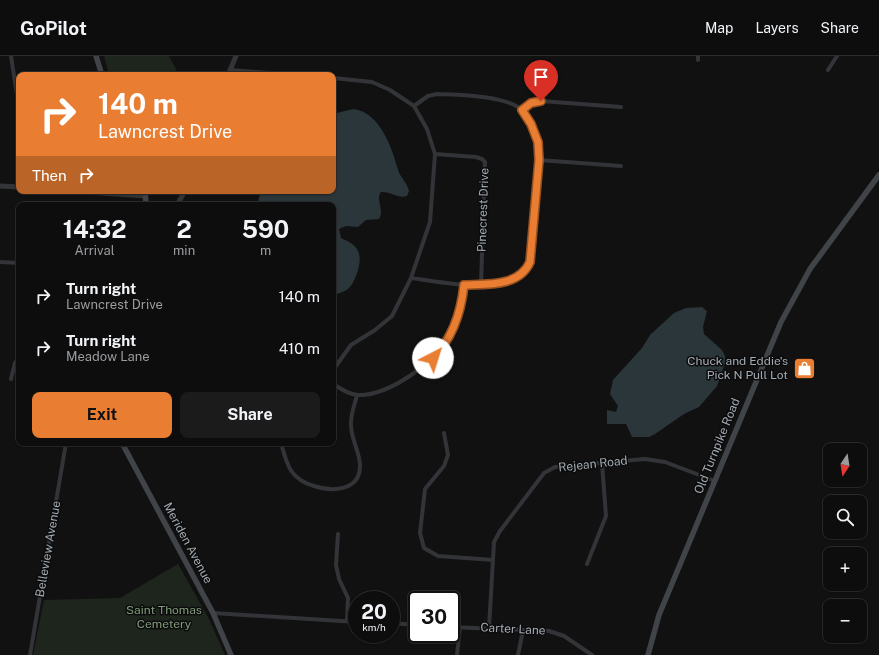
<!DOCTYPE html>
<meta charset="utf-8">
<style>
:root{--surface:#0d0d0e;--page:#1b1b1c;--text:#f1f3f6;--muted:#9a9c9e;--line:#2d2d2e;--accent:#e97d32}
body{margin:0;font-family:"Public Sans",sans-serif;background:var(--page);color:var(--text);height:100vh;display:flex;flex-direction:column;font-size:15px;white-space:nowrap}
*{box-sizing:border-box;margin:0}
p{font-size:13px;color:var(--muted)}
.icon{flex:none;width:22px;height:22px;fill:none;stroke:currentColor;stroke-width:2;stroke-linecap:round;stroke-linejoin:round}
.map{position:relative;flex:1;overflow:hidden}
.panel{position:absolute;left:16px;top:146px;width:320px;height:244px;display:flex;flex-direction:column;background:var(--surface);border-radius:8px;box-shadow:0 1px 3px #0004,0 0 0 1px var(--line)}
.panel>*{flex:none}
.banner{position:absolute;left:16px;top:16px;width:320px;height:122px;border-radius:8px;box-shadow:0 1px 3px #0004,0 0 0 1px var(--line);background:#e97d32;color:#fff;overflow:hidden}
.needle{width:26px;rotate:192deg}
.buttons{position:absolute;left:823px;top:387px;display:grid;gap:8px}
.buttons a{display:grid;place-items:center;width:44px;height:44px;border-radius:8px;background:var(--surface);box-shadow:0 1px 3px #0004,0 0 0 1px var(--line);font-size:20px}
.speed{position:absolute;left:348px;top:535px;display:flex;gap:8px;font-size:20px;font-weight:700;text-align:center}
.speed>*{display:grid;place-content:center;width:52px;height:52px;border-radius:50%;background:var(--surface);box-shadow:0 1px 3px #0004,0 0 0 1px var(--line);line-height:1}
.speed small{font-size:10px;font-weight:400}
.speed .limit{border:2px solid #111;border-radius:6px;background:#fff;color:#111}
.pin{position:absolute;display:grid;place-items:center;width:34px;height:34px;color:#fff;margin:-41px -17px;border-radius:50% 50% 50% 0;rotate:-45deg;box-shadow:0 0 4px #0007}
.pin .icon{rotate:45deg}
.me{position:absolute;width:44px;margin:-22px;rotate:40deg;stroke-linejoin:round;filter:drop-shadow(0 0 3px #0008)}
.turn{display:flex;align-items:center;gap:14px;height:84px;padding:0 16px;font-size:18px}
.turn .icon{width:52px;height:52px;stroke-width:2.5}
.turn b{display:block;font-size:28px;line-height:34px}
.then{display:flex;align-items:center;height:38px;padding:0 16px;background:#0003;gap:8px;font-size:15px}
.eta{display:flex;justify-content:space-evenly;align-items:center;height:68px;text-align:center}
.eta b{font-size:24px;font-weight:700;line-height:28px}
.cta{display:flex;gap:8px;margin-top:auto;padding:8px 16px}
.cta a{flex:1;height:46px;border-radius:8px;background:var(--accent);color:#111;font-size:16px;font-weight:700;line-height:46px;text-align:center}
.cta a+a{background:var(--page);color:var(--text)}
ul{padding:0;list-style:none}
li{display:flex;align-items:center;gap:12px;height:52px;padding:0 16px}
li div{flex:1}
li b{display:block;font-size:15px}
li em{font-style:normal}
header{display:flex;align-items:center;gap:24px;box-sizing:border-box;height:56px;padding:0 20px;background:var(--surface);border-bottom:1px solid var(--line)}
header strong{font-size:19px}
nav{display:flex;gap:22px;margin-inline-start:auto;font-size:14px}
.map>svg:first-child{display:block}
</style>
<header>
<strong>GoPilot</strong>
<nav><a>Map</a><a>Layers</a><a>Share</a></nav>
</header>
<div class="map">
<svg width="879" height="599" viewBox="0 0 879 599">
<rect width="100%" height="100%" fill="#111112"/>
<!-- green -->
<path fill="#1e251d" d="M 104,0 L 169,0 L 179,19 L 109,19 Z
M 178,508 L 209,563 L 225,599 L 33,599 L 44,544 L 120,542 Z"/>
<!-- water -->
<path fill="#2b363a" d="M 353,53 C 380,56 392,92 398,114 C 400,121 407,126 409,135 L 407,140 C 398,143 391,135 381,136 C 375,143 385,154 379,163 L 366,164 L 358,171 L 346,170 L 339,173 L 341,182 C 347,185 355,188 358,195 C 363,204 356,226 348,233 C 344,236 337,238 333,239 L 333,149 L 257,149 L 261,135 L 333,135 L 333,58 Z
M 702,251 L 707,255 L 703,271 L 704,278 L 722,294 L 725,300 L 725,307 L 717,330 L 699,351 L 684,358 L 655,378 L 649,381 L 632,381 L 626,368 L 607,368 L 607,354 L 616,356 L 618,350 L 610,338 L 613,324 L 642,292 L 650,279 L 674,257 L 686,252 Z"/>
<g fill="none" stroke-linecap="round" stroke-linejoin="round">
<!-- minor -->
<path stroke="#323437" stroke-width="4" d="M 11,0 L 19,52
M 698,4 L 698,0
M 230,14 L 296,19
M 828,14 L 837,0
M 333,22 L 372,26 L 390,34 L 414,50 L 427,73 L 435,98 L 430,166 L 411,222 L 392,260 L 375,274 L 351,289 L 333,314
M 522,54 L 531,47 L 541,45 L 621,51
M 435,98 L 476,101 L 482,103 L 485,106 L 481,229
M 539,104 L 621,110
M 0,206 L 19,207
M 411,222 C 442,226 490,237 518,221 C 524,217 527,213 530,207 C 534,195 533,180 534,168 C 536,142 543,112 538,86 C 536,77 530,61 522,54 C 505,39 459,39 437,38 L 428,40 L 414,50
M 11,323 L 15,307 L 19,301
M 333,328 C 339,332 350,339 358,339 C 389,340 436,306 450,279 C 459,263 462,247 464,229
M 444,377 L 448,399 L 444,410 L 425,433 L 420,477 L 424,492 L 438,500 L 493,504
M 281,387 C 287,409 290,423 314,430 C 333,436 361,435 360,408 C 359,395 351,382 351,369 C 350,360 355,348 357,339
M 338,478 L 336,509 L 339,523 L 348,542 L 347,565
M 587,508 L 606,460 L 602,407
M 213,557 L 357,566
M 391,567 L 417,569
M 451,571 L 549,575 L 564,580 L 592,599
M 489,572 L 494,486 L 500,475 L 544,417 L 555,411 L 645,403 L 665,406 L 715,425
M 30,599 L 66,387
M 457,599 L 460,571
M 518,599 L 523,574"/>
<!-- tertiary -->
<path stroke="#323437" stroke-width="5" d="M 228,19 L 236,0
M 0,130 L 19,131
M 72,135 L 146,140
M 177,149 L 185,135"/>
<!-- secondary -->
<path stroke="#404347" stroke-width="5.5" d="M 96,0 L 102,19
M 145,135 L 146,149
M 122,387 L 213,557 L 231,599
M 648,599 L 659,559 L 781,266 L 810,213 L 879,119"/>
</g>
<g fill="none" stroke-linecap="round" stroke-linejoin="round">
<defs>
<path id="route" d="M 433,302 C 453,282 461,257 464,229 C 487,228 519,231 530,206 L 539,104 L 538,86 L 531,68 L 522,54 L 531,47 L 541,45"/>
</defs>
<!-- route casing -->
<use href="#route" stroke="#975120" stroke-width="10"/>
<!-- route -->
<use href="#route" stroke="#e97d32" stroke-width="7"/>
</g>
<!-- icons -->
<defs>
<symbol id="shop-square" viewBox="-11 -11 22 22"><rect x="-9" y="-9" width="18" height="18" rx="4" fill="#e97d32" stroke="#0c0c0d"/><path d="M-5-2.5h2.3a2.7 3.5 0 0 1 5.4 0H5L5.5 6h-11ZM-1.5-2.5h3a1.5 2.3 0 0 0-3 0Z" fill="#fff"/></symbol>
</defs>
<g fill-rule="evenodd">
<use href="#shop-square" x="792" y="300" width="25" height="25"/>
</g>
<g text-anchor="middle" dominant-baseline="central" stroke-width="3" stroke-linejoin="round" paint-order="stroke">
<!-- street labels -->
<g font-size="12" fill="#a3abb2" stroke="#0c0c0d">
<text transform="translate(483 154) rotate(-88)">Pinecrest Drive</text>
<text transform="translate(717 390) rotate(-68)">Old Turnpike Road</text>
<text transform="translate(593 408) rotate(-6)">Rejean Road</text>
<text transform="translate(188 487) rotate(62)">Meriden Avenue</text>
<text transform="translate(48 493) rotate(-80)">Belleview Avenue</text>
<text transform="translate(513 573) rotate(3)">Carter Lane</text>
</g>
<!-- poi labels -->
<g font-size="12" fill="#a3abb2" stroke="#0c0c0d" text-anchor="end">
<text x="788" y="305">Chuck and Eddie's<tspan x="788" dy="14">Pick N Pull Lot</tspan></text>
</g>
<!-- park labels -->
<g font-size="12" fill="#819d7a" stroke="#0c0c0d">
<text x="164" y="554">Saint Thomas<tspan x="164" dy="14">Cemetery</tspan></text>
</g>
</g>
</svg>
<div class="buttons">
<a><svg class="needle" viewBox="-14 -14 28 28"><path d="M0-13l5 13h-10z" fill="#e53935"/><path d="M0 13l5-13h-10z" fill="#9a9c9e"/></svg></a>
<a><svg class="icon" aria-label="search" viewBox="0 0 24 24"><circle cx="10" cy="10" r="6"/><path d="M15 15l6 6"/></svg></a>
<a>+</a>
<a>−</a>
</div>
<div class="speed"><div>20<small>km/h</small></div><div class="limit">30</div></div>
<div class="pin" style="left:541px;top:45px;background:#d93025"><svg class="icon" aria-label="arrive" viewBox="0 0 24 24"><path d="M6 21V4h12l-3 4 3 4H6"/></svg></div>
<svg class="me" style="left:433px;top:302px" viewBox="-20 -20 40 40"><circle r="19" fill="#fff"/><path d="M0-13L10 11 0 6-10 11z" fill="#e97d32"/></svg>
<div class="banner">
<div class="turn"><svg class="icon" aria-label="right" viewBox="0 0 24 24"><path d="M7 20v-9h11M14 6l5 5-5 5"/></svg><div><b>140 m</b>Lawncrest Drive</div></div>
<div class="then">Then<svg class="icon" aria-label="right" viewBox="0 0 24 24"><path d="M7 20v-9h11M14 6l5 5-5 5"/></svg></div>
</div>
<section class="panel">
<div class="eta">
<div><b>14:32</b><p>Arrival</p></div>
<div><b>2</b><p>min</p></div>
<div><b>590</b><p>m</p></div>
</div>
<ul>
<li><svg class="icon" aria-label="right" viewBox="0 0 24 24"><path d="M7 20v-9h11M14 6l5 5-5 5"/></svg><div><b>Turn right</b><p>Lawncrest Drive</p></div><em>140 m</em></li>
<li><svg class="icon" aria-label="right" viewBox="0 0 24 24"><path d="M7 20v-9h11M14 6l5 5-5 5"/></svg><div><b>Turn right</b><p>Meadow Lane</p></div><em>410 m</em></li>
</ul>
<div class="cta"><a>Exit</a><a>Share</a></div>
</section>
</div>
